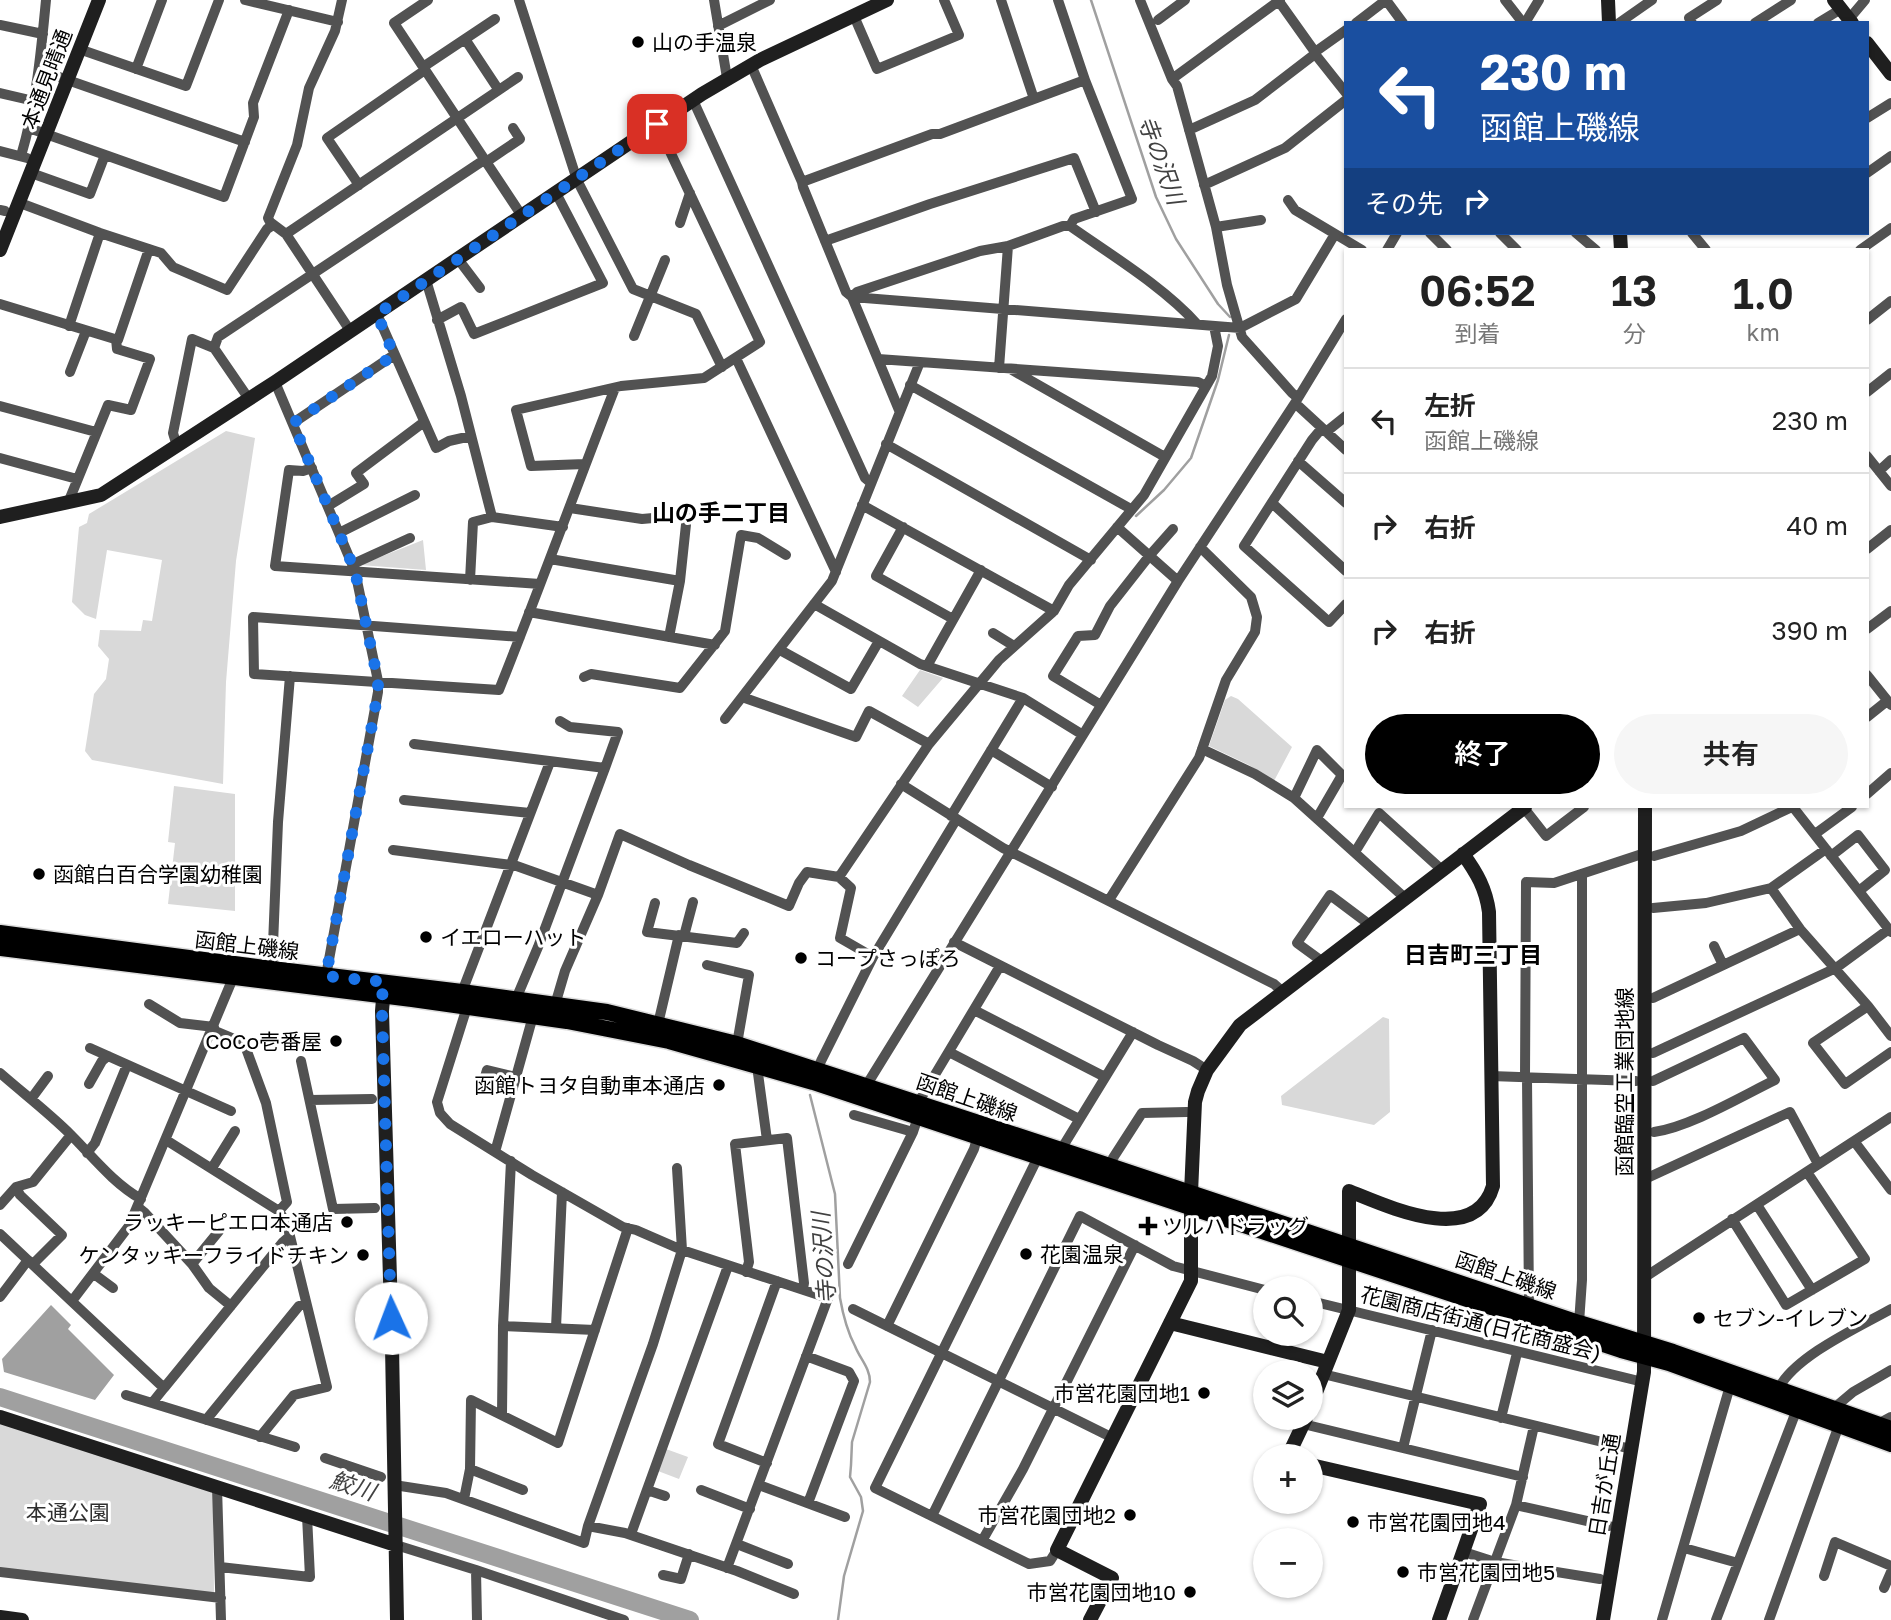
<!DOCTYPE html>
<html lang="ja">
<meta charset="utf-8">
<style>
:root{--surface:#fff;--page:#f6f6f6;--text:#222;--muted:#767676;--line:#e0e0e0;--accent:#000}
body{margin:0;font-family:"Golos Text","Noto Sans JP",sans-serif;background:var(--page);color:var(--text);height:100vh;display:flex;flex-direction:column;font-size:26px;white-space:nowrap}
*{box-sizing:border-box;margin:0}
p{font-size:23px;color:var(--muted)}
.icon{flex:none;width:38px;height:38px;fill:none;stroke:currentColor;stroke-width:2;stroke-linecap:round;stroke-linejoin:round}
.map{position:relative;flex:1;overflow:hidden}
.details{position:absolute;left:1344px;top:248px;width:525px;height:560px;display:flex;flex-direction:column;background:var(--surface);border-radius:0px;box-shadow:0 2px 5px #0004}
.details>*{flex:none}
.top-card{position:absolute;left:1344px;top:21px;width:525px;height:214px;border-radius:0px;box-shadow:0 2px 5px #0004;background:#1a4fa0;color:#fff;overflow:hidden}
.buttons{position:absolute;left:1253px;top:1276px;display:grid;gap:14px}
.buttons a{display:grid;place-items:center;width:70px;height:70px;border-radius:50%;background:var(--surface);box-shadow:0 2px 5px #0004;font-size:35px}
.pin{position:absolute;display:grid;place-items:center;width:60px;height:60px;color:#fff;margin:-30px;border-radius:14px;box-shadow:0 4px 10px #0006}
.me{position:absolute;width:77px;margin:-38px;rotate:358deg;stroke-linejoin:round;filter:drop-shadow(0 0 5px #0008)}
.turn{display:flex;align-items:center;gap:24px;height:147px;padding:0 21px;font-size:32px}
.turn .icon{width:91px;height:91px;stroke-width:2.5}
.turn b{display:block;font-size:49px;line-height:60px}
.then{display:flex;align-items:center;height:66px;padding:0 21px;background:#0003;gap:14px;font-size:26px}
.eta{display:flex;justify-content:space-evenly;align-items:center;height:119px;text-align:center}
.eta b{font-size:42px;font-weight:600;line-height:49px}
.button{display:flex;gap:14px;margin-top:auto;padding:14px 21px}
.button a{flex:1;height:80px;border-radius:42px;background:var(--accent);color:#fff;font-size:28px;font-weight:600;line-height:80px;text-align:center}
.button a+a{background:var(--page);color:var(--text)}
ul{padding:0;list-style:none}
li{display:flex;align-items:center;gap:21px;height:105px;padding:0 21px;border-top:2px solid var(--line)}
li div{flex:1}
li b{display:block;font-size:26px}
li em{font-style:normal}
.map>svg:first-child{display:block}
</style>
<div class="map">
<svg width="1891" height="1620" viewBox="0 0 1891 1620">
<rect width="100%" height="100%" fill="#fff"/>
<!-- green -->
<path fill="#d9d9d9" d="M 226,431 L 255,438 L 236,561 L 226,682 L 223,784 L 92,760 L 85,751 L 94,694 L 106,679 L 109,659 L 98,646 L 100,630 L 141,631 L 143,620 L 152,621 L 162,560 L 107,550 L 96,619 L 85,615 L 72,602 L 79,527 L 87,523 L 89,514 Z
M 423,540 L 426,570 L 360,565 Z
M 920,670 L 943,678 L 918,707 L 902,696 Z
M 1231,696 L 1238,699 L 1292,747 L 1274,781 L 1249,765 L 1209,746 L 1225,700 Z
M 174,786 L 235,794 L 235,911 L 168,904 L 175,843 L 168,842 Z
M 1383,1017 L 1389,1019 L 1390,1112 L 1374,1125 L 1282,1105 L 1281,1096 Z
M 0,1423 L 208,1489 L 213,1494 L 214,1592 L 212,1594 L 0,1569 Z
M 666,1449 L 688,1457 L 679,1479 L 658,1471 Z"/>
<!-- water -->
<path fill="#a0a0a0" d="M 51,1305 L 71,1325 L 68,1329 L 114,1375 L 95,1400 L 4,1372 L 2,1359 Z"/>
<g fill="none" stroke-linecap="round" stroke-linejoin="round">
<!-- stream -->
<path stroke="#a0a0a0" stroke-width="2.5" d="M 1091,0 L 1156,197 L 1176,239 L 1218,304 L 1230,317
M 1136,516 L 1164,490 L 1191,458 L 1218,380 L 1229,335
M 810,1095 L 835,1194 L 840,1298 C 843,1315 847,1331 855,1346 C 860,1359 870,1368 870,1382 L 852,1442 L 851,1465 L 850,1477 L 861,1497 L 863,1511 L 844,1576 L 838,1620"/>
<!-- river -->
<path stroke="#a0a0a0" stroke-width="18" d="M 0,1397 L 690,1620"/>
<defs>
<path id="primary" d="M 0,933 L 272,969 L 462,992 L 607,1012 L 737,1044 L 1110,1166 L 1579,1323 L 1673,1352 L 1891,1429
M 0,948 L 412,999 L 567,1021 L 669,1041 L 813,1082 L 1621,1350 L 1669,1363 L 1891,1444"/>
</defs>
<!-- primary casing -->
<use href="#primary" stroke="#dbdbdb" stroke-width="19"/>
<!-- street -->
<path stroke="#525252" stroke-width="10" d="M 245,0 L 338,22
M 342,0 L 335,31 L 309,88 L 297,145 L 268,218 L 270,222 L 286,234 L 351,332
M 428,0 L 394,23 L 522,216
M 519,0 L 577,180 L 633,289 L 696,314 L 722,367
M 714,0 L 727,78
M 1001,0 L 1034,99
M 1140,0 L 1172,79 L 1177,86 L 1216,227 L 1227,285 L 1242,337 L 1292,393 L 1298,398
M 1278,0 L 1315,52 L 1315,54 L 1346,93
M 1386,0 L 1403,23
M 1505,0 L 1523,23
M 854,16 L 877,69 L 959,35 L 944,0
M 1849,19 L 1865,0
M 1158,20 L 1185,0
M 1356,23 L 1386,0
M 1525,23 L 1539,0
M 1619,23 L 1652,0
M 1692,23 L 1689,18 L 1717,0
M 1755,23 L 1791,0
M 1818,23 L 1841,9
M 0,25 L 43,34
M 718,26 L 770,0
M 465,39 L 498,89
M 79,49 L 186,86 L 219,0
M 1315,52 L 1346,30
M 751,65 L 802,182 L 803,187 L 846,292 L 852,297 L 899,410
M 423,67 L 495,19
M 136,69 L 162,0
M 39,70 L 245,142
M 1172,79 L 1280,0
M 0,93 L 34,101
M 693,100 L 865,478 L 871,483
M 1867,118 L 1891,103
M 29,128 L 224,197 L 254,117 L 253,103 L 289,10
M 1189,130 L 1255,100 L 1315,54
M 0,151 L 27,158
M 21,156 C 36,105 41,53 46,0
M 486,162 L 520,139 L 513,128
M 31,173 L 90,194 L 105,155
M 1867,173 L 1891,156
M 802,182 L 932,134 L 940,134 L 1085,80
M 359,185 L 327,138 L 425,70
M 1204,185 L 1285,148 L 1346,100
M 1288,200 L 1295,210 L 1362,250
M 20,203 L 100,233 L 161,253 L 173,267 L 227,290 L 267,229 L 273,225
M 0,210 L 5,211
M 680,223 L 690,193
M 1070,226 C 1111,255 1164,287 1197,324
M 1216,227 L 1261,220
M 1430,233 L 1447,250
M 1500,233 L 1517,250
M 1576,233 L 1596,250
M 1692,233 L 1706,250
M 286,234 L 518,77
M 825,241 L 930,204 L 1074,158 L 1096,212
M 1387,250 L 1397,233
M 1860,250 L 1891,228
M 458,259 L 480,288
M 426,280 L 461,396 L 492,517
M 852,297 L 1240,328 L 1296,299 L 1335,234
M 852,297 L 857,292 L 980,251 L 1008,246 L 1063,226 L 1070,226 L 1074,219 L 1132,199 L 1085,80 L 1058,0
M 0,304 L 118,340 L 149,249
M 377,314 L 436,448 L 449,441 L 471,436
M 437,320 L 461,307 L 474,334 L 603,283 L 556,193
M 1867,320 L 1891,301
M 69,326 L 100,233
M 634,336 L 665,260
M 736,358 L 836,572
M 878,359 L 1198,382 L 1206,386
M 999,368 L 1008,246
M 1012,370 L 1165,457
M 70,372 L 86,331
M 275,382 L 355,571 L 378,681 L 378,692 L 326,976
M 910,385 L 1131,509
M 1867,392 L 1891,373
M 249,399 L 214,348 L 218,337 L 484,160
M 1295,403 L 1346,450
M 0,406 L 96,432
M 293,423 L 394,355
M 1322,428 L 1312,440 L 1244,546 L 1329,622 L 1346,604
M 1326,432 L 1346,416
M 886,444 L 1091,560
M 177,446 L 173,433 L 192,339 L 214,348
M 1867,456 L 1891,486
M 0,458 L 77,479
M 1298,461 L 1346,503
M 585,464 L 531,466 L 516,410 L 621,386 L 704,378 L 760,342 L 657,124
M 312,468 L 303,471 L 289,470 L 275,566 L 540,584
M 1879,471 L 1891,460
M 68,503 L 108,405 L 131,410 L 150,359 L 117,349 L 116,339
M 1272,503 L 1346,571
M 862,505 L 1054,611
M 328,506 L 364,484 L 356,473 L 424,422
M 570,508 L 642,519 L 687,515 L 680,581 L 669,637
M 903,527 L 876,576 L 953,619
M 1117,527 L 1178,581
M 339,533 L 415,495
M 1867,549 L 1891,530
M 550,559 L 680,581
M 353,564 L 410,538
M 470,580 L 473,522 L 492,517 L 563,527
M 814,604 L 920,664 L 1023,698 L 1083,735
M 529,612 L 715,645
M 1867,629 L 1891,611
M 993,633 L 1014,646
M 520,637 L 253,617 L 254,674 L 499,690 C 539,590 576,488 615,388
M 780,650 L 851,689 L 879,641
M 927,666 L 981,570
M 1867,675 L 1891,705
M 584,677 L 591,674 L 680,688 L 725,631 L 741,535 L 758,538 L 786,555
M 742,697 L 856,737 L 869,711 L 929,744
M 1101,705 L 1053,676 L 1078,636 L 1095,635 L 1110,606 L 1150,555 L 1173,529
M 1867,717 L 1887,701
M 725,719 L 832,581 L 920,362
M 414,744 L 605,768 L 618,732 L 570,727 L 560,721
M 1202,749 L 1255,774 L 1294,798 L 1405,898
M 991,750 L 1052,787
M 901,784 L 1003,848 L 1274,984 L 1283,992
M 1867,794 L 1891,773
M 1294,798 L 1317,750 L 1342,775 L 1317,818
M 404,800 L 530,813
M 1793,807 L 1891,932
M 1524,808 L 1546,836 L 1584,807
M 951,816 L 1023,698
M 1815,834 L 1852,807
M 393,850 L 511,865
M 1355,852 L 1379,813 L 1442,870
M 1654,856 L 1741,831 L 1792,807
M 1831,856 L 1858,835 L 1885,870 L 1859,891
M 511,864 L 598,895
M 839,877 L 929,744 L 999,660 L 1054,611 L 1069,585 L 1144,495 L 1212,376 L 1218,346 L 1214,326
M 1771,888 L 1800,929 L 1868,1006 L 1891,1036
M 1109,900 L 1199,758 L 1226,680 L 1255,632 L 1257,617 L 1251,597 L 1200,547
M 655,903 L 647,932 L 737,943 L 744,933
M 1653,908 L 1706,903 L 1771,888 L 1826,849
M 684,936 L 693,902
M 954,942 L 1158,1045 L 1193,1061 L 1207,1070
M 1714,946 L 1723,965
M 1323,962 L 1297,943 L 1330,895 L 1370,925
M 707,965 L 749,975 L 737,1044
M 272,969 L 278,822 L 290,676
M 462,992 L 550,762
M 1653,998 L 1800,929
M 516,999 L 538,947 L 605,768
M 149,1004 L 180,1023 L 214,1027
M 555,1005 L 565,971 L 598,895 L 620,834 L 689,865 L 789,906 L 799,883 L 807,872 L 839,877 L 851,888 L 840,938 L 873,957
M 1868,1006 L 1813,1043 L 1845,1084 L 1891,1052
M 467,1007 L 437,1102 L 440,1113 L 450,1124 L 532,1175 L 623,1227 L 636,1230 L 682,1250 L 828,1298 L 727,1568
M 974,1010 L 1105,1077
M 658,1024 L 679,935
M 213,1030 L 244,1043 L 266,1103 L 287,1202 L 279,1211
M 90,1048 L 231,1111
M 949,1052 L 1079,1119
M 1653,1053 L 1836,968 L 1889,929
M 301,1061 L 333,1209 L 375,1208
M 757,1066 L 767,1140
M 0,1073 C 24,1094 49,1113 71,1135 C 93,1157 113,1183 141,1199
M 815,1076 L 821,1061 L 873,957 L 956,820
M 1491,1076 L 1636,1081
M 1525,1078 L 1526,882 L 1554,883 L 1645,853
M 1527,1078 L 1529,1305
M 484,1080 L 487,1070 L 516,1077
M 1653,1081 L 1744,1038 L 1775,1080 C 1742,1096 1690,1127 1654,1132
M 89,1084 L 102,1061 L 108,1056
M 866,1086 L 1178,581 L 1295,403 L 1346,319
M 31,1099 L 48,1076
M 310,1100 L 372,1099
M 918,1103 L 1000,966
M 854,1115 L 913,1132
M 166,1140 L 279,1211 L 287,1224 L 327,1387 L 294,1395 L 260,1437
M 1854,1141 L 1891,1190
M 1065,1143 L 1133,1032
M 495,1152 L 533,1016
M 87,1153 L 95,1143 L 127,1065
M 1038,1157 L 875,1488 L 1029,1564 L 1050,1561 L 1057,1550
M 1113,1158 L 1142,1113 L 1187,1112
M 212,1168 L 235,1131
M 1645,1179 L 1790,1112 L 1818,1164
M 16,1187 L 20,1195 L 62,1235 L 33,1264
M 0,1205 L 16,1187 L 33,1182 L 71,1135
M 138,1207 L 144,1212 L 192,1264 L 209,1288 L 231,1306
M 1759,1208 L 1812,1290
M 1732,1219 L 1786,1305 L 1865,1259 L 1807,1172
M 0,1234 L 164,1388 L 152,1403
M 192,1264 L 219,1231
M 848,1264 L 913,1132 L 918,1117
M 746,1272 L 749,1262 L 735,1144 L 787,1138 L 804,1283 L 803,1289
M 94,1274 L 113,1288
M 1645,1277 L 1891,1117
M 0,1297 L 28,1260
M 72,1301 L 129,1226 L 233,978
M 1311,1301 L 1643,1382
M 853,1309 L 1113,1438
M 1579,1323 L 1582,1280 L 1582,874
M 503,1326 L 595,1330
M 887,1326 L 974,1149 L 977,1138
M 556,1328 L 562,1192
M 806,1356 L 849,1372 L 854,1381 L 808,1503
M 1323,1374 L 1631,1449
M 164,1388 L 283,1242 L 290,1236
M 1779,1388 C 1795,1356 1859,1327 1891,1309
M 126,1395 L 295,1447
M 1834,1408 L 1853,1392 L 1891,1370
M 502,1414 L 503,1326 L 511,1161
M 1501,1418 L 1516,1357
M 206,1420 L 299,1306 L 306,1303
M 1303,1424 L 1523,1477
M 1878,1424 L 1891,1417
M 1403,1448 L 1432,1330
M 325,1458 L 381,1477
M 767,1463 L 718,1444 L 777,1281
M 470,1469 L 523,1490
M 394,1485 L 446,1493 L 584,1543 L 588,1526 L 653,1344 L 682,1250 L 677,1168
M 759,1485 L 845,1517
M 217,1487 L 221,1620
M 647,1490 L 665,1496
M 701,1490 L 750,1509
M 464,1499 L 470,1469 L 471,1400 L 558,1443 L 628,1228
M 1516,1505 L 1609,1526
M 932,1516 L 1080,1216 L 1173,1266 L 1265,1290
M 588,1526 L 625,1533 L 737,1571 L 794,1594
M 631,1534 L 728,1266
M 982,1541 L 1023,1469 L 1135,1245
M 737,1544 L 788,1564
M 396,1545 L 476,1570 L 624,1620
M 1684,1548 L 1738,1563
M 1464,1552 L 1495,1562 L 1600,1579
M 220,1567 L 310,1577 L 307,1516
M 476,1570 L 477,1620
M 0,1572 L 221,1598
M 663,1575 L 681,1579 L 689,1554
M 1824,1576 L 1835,1542 L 1891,1566
M 1884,1588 L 1891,1572
M 1473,1620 L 1516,1505 L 1534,1426
M 1662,1620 L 1730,1386
M 1716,1620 L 1797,1409
M 1769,1620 L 1839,1425"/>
<!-- secondary -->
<path stroke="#1f1f1f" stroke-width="14" d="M 1608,0 L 1609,23
M 1834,0 L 1852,23
M 1867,43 L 1891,74
M 1620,233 L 1621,250
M 0,250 L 99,0
M 0,517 L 101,495 L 275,382 L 702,94 L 760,60 L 887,0
M 384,987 L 382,1011 L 392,1346 L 397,1620
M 1170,1323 L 1328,1362
M 1311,1405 L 1349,1310 L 1349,1191 C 1387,1206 1475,1248 1493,1186 L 1489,912 C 1486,889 1477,873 1463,854
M 0,1417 L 396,1545
M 1288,1456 L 1306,1418
M 1311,1465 L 1480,1504 L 1439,1620
M 0,1617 L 22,1620
M 1090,1620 L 1112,1578 L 1057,1550 L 1191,1281 L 1191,1193 L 1195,1102 L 1198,1091 L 1207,1070 L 1240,1025 L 1525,807
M 1603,1620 L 1644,1372 L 1645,807"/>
<!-- primary -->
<use href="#primary" stroke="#000" stroke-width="16"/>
</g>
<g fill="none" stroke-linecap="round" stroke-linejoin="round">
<!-- route -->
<path stroke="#1a73e8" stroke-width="12" stroke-dasharray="0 21.6" d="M 391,1318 L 382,1011 L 382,996 L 385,982 L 326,976 L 378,692 L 378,681 L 355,571 L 293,423 L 394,355 L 377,314 L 657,124"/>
</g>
<!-- markers -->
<g fill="#000" stroke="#fff" stroke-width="2.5">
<circle cx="638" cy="42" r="7"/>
<circle cx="39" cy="874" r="7"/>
<circle cx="426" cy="937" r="7"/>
<circle cx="801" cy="958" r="7"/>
<circle cx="336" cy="1041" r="7"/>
<circle cx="719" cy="1085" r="7"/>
<circle cx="347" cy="1222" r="7"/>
<path d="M1144.5 1215.5h7v7h7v7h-7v7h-7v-7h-7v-7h7z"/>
<circle cx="1026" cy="1254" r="7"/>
<circle cx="363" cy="1255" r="7"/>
<circle cx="1699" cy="1318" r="7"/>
<circle cx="1204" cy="1393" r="7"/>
<circle cx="1130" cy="1515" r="7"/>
<circle cx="1353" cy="1522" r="7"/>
<circle cx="1403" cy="1572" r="7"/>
<circle cx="1190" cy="1592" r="7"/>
</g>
<g text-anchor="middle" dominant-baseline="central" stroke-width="6" stroke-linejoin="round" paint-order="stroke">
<!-- poi labels -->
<g font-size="21" fill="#000" stroke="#fff" text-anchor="start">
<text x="652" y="42">山の手温泉</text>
<text x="53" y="874">函館白百合学園幼稚園</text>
<text x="440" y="937">イエローハット</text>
<text x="815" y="958">コープさっぽろ</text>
<text x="322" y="1041" text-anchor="end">CoCo壱番屋</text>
<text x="705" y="1085" text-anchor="end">函館トヨタ自動車本通店</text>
<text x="333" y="1222" text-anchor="end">ラッキーピエロ本通店</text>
<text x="1162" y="1226">ツルハドラッグ</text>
<text x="1040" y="1254">花園温泉</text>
<text x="349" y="1255" text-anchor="end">ケンタッキーフライドチキン</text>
<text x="1713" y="1318">セブン-イレブン</text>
<text x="1190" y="1393" text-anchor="end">市営花園団地1</text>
<text x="1116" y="1515" text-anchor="end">市営花園団地2</text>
<text x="1367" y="1522">市営花園団地4</text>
<text x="1417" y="1572">市営花園団地5</text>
<text x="1176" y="1592" text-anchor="end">市営花園団地10</text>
</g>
<!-- street labels -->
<g font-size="21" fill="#000" stroke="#fff">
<text transform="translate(46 79) rotate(-69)">本通見晴通</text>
<text transform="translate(247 945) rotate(7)">函館上磯線</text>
<text transform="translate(1624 1082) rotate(-90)">函館臨空工業団地線</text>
<text transform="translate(967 1097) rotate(19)">函館上磯線</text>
<text transform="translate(1506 1275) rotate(19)">函館上磯線</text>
<text transform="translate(1481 1323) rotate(14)">花園商店街通(日花商盛会)</text>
<text transform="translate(1604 1485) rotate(-81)">日吉が丘通</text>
</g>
<!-- park labels -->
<g font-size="21" fill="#303030" stroke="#fff">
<text x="68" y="1512">本通公園</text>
</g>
<!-- water labels -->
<g font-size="23" font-style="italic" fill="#414141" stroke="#fff">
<text transform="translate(1162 160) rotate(70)">寺の沢川</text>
<text transform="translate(823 1258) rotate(-94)">寺の沢川</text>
<text transform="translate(353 1485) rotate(18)">鮫川</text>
</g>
<!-- neighbourhood labels -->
<g font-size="23" font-weight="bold" fill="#000" stroke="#fff">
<text x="721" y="512">山の手二丁目</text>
<text x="1473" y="954">日吉町三丁目</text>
</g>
</g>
</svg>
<div class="buttons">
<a><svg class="icon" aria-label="search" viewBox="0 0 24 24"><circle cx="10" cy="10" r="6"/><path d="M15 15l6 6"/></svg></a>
<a><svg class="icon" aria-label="layers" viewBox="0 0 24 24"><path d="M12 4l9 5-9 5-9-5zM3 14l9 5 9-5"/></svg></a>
<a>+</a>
<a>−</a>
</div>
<div class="pin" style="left:657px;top:124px;background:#d93025"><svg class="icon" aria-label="arrive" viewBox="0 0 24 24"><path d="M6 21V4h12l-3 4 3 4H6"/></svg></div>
<svg class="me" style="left:391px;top:1318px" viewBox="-20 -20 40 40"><circle r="19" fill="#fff"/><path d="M0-13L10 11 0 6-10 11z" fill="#1a73e8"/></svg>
<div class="top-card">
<div class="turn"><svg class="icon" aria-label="left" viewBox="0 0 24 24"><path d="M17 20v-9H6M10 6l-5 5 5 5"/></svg><div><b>230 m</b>函館上磯線</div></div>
<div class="then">その先<svg class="icon" aria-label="right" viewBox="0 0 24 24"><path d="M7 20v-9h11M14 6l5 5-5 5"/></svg></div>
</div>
<section class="details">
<div class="eta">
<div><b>06:52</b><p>到着</p></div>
<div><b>13</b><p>分</p></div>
<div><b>1.0</b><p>km</p></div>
</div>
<ul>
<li><svg class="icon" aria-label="left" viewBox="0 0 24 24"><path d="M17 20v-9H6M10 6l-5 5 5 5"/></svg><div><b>左折</b><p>函館上磯線</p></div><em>230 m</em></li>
<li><svg class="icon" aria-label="right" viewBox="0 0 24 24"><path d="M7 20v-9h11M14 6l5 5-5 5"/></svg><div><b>右折</b></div><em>40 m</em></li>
<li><svg class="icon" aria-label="right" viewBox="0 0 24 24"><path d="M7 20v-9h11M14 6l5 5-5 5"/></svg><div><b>右折</b></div><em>390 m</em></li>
</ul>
<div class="button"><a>終了</a><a>共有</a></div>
</section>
</div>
